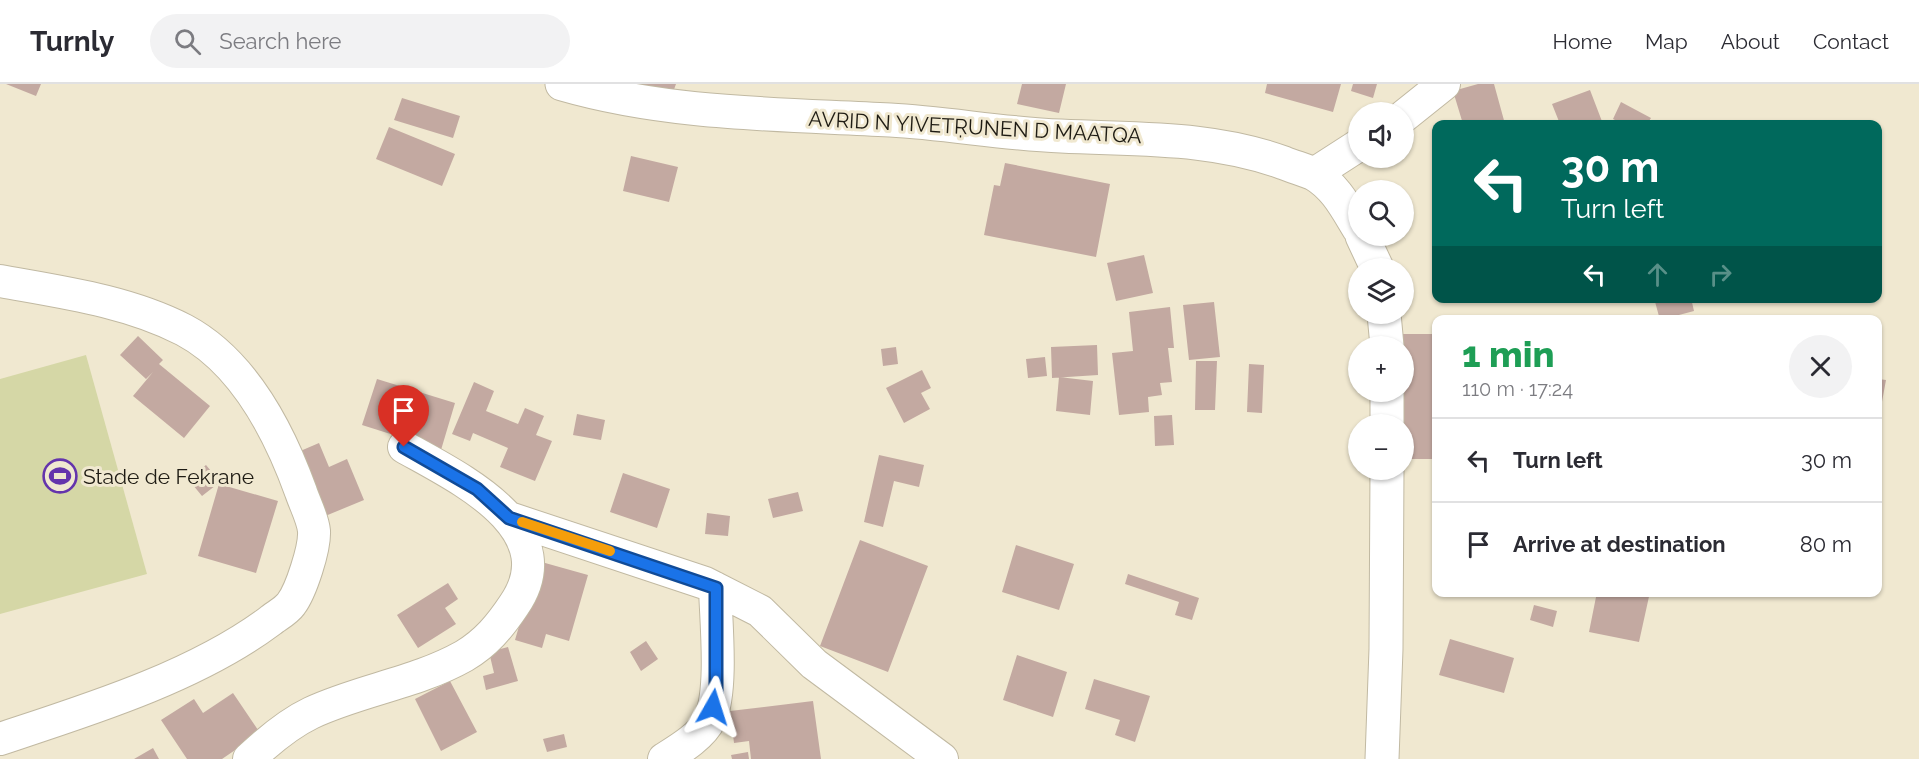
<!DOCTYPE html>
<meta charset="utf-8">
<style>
:root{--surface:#fff;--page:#f2f2f3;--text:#2b2b33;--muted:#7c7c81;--line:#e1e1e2}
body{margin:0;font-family:Raleway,sans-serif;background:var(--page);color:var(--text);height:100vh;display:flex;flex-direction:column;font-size:22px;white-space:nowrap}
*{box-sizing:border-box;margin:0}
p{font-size:20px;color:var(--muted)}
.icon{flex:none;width:33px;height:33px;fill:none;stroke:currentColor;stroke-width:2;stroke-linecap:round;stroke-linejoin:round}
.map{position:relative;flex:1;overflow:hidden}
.drawer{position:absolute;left:1432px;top:231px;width:450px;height:282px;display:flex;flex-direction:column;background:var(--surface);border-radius:12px;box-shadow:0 2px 4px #0004}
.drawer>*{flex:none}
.guide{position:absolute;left:1432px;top:36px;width:450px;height:183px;border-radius:12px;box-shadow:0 2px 4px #0004;background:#00695c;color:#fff;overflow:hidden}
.controls{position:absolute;left:1348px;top:18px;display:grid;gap:12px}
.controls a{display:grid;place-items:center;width:66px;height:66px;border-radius:50%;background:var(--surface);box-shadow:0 2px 4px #0004;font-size:30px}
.pin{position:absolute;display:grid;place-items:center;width:51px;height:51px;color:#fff;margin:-62px -26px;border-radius:50% 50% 50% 0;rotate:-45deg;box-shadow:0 0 6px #0007}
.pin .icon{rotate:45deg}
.me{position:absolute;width:66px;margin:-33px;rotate:6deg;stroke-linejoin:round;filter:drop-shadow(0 0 4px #0008)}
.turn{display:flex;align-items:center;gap:21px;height:126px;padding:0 30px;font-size:27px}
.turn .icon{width:78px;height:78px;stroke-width:2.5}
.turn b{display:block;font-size:42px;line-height:51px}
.lanes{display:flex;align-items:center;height:57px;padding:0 30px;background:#0003;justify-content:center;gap:30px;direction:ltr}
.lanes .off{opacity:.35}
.round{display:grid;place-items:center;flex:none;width:63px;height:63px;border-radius:32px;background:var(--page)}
.headline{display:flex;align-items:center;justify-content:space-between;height:102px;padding:0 30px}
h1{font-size:36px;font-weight:800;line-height:45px;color:#1e9e55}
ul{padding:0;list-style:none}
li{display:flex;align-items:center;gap:18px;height:84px;padding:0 30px;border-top:2px solid var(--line)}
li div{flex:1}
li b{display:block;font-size:22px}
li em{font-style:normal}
header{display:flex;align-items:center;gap:36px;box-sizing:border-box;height:84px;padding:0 30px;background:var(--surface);border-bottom:2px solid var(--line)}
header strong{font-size:28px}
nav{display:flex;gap:33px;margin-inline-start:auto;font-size:21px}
.search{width:420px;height:54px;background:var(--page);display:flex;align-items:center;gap:15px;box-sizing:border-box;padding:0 21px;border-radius:33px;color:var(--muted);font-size:22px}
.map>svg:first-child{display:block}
</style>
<header>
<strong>Turnly</strong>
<div class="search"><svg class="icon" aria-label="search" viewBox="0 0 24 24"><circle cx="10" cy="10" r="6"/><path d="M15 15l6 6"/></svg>Search here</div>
<nav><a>Home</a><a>Map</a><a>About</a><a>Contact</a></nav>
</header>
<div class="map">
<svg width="1919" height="675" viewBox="0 0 1919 675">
<rect width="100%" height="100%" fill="#f0e8d0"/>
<!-- green -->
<path fill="#d5d7a6" d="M 86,271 L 147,490 L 0,530 L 0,295 Z"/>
<!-- building -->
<path fill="#c3a9a1" d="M 6,0 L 41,0 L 36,12 Z
M 638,0 L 676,0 L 672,11 Z
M 1022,0 L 1066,0 L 1059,29 L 1017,20 Z
M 1267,0 L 1341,0 L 1333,28 L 1265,9 Z
M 1353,0 L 1377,0 L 1373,14 L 1351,7 Z
M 1478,0 L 1494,0 L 1505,40 L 1463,40 L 1453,7 Z
M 1590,6 L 1603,40 L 1560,40 L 1552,20 Z
M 402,14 L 460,32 L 453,54 L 394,36 Z
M 1621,18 L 1651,34 L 1647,40 L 1623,40 L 1613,35 Z
M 389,43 L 455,70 L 442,102 L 376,75 Z
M 631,72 L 678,83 L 669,118 L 623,107 Z
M 1005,79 L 1110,100 L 1096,173 L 984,151 L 994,101 L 1000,102 Z
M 1144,171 L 1153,209 L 1116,217 L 1107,179 Z
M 1654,214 L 1691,214 L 1694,227 L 1660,236 Z
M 1214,218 L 1220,273 L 1189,276 L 1183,221 Z
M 1170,223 L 1174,264 L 1168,264 L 1172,298 L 1160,299 L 1162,311 L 1148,313 L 1149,328 L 1119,331 L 1112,269 L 1133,267 L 1129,228 Z
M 1387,250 L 1437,250 L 1437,375 L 1404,375 L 1404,340 L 1387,340 L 1387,308 L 1404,308 L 1404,262 L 1387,262 Z
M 138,252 L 163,276 L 159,280 L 210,322 L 184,354 L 133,312 L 153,288 L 146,295 L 120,271 Z
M 1097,261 L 1098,291 L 1052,294 L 1051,263 Z
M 896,263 L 898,280 L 883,282 L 881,265 Z
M 1045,273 L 1047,292 L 1028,294 L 1026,275 Z
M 1196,277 L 1217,277 L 1215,326 L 1195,326 Z
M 1249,280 L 1264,281 L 1262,329 L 1247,328 Z
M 922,286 L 931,304 L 921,309 L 930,325 L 904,339 L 886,304 Z
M 1059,293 L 1093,297 L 1090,331 L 1056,327 Z
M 377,295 L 455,319 L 441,366 L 362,341 Z
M 1878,295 L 1886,296 L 1879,334 L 1878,334 Z
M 474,298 L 494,307 L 486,327 L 518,340 L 525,324 L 544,332 L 536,351 L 552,357 L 535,397 L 500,383 L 508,364 L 473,349 L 470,357 L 452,350 Z
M 577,330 L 605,336 L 601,356 L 573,351 Z
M 1172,331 L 1174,361 L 1155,362 L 1154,332 Z
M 319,359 L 329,383 L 347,375 L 364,416 L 318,435 L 291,371 Z
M 879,371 L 924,381 L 919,403 L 894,397 L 883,443 L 864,438 Z
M 206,381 L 220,398 L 202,412 L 188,395 Z
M 623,389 L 670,405 L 657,444 L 610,428 Z
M 219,400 L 278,417 L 256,489 L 198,472 Z
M 798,408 L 803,427 L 773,434 L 768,415 Z
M 707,429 L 730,432 L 728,452 L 705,450 Z
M 860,456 L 928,482 L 888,588 L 820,562 Z
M 1016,461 L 1074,480 L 1059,526 L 1002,508 Z
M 538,477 L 588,491 L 569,557 L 546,550 L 542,564 L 515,556 Z
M 1128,490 L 1199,514 L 1192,536 L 1175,531 L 1179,518 L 1125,500 Z
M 448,499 L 458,515 L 445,524 L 456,540 L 418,564 L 397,531 Z
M 1597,508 L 1650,508 L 1639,558 L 1589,548 Z
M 1534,521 L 1557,527 L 1553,543 L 1530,536 Z
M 1450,555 L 1514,574 L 1504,609 L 1439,591 Z
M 646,557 L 658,575 L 641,587 L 630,568 Z
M 508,563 L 518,597 L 486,606 L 483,592 L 494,589 L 489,568 Z
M 1017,571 L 1067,588 L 1053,633 L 1003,616 Z
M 1094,595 L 1150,612 L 1135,658 L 1115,651 L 1120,636 L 1085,625 Z
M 450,597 L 477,648 L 441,667 L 415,615 Z
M 233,609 L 260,649 L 222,675 L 187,675 L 161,636 L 194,615 L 203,629 Z
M 813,617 L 821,675 L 751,675 L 749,657 L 734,659 L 730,627 Z
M 564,650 L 567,663 L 547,668 L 543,655 Z
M 153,664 L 159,675 L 134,675 Z
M 748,668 L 749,675 L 732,675 L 731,671 Z"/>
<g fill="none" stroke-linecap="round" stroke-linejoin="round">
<defs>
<path id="minor" d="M 1404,32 L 1444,0
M 1314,90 L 1359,61
M 0,197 C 61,208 128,217 184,246 C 244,278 279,347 301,408 C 305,420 313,435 314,447 C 315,464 301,507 291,520 C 286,527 276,532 270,537 C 195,593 88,626 0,655
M 509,434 L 705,499 L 760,527 L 814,580 L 942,675
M 249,675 C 267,658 288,640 311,629 C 360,606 416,599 464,572 C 486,559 500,542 514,521 C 567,444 457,393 404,363
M 664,675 C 680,665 702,652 710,635 C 723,607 716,537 715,504"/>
<path id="major" d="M 562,0 C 669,31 780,30 890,36 C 947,39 1004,50 1061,52 C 1137,56 1211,52 1284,79 C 1294,83 1305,86 1314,90 C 1336,103 1346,124 1359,145
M 1362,152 L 1377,184
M 1384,230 L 1387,262
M 1387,340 L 1387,308
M 1382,675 L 1386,565 L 1387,386"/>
</defs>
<!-- minor casing -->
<use href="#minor" stroke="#c1b9a2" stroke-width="34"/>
<!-- major casing -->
<use href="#major" stroke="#c1b9a2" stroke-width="35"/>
<!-- minor -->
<use href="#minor" stroke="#fff" stroke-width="32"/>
<!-- major -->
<use href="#major" stroke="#fff" stroke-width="33"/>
</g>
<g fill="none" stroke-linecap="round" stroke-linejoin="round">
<defs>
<path id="route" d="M 404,363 L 477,405 L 509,434 L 716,504 L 716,611 L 713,623"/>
</defs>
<!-- route casing -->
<use href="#route" stroke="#114b97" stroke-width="15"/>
<!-- route -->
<use href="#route" stroke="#1a73e8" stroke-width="10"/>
<!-- slow -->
<path stroke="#f59e0b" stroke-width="10" d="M 522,438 L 610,467"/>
</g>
<!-- icons -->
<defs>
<symbol id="stadium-ring" viewBox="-11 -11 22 22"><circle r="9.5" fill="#f0e8d0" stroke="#6434ac" stroke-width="1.5"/><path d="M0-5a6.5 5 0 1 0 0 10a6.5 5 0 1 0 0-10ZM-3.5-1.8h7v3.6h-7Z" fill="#6434ac"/></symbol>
</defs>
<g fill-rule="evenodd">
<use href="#stadium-ring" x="41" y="373" width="38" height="38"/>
</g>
<g text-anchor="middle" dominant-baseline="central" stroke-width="6" stroke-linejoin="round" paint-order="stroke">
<!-- street labels -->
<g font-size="21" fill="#1e1b13" stroke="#f0e8d0">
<text transform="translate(975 43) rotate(3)">AVRID N YIVETṚUNEN D MAATQA</text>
</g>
<!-- poi labels -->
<g font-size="21" fill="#1e1b13" stroke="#f0e8d0" text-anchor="start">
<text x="83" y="392">Stade de Fekrane</text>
</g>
</g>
</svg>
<div class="controls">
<a><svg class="icon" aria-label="sound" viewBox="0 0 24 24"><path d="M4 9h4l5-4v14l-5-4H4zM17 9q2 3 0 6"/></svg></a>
<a><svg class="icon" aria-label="search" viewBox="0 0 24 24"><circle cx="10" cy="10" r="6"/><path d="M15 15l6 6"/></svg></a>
<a><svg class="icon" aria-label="layers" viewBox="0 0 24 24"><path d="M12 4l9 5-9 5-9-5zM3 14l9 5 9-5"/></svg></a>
<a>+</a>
<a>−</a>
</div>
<div class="pin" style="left:404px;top:363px;background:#d93025"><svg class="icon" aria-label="arrive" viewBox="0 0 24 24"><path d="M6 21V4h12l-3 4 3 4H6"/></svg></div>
<svg class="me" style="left:713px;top:623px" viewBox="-20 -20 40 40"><path d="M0-17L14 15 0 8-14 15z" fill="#1a73e8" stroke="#fff" stroke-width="4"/></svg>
<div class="guide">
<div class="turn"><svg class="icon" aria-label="left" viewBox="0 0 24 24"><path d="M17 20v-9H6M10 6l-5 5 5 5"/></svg><div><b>30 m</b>Turn left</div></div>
<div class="lanes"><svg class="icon" aria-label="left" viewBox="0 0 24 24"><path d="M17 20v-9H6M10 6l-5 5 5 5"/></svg><svg class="icon off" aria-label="ahead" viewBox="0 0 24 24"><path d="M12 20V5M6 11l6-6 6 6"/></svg><svg class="icon off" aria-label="right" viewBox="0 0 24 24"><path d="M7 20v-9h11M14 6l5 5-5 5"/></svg></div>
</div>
<section class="drawer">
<div class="headline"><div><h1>1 min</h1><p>110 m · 17:24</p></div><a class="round"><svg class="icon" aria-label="close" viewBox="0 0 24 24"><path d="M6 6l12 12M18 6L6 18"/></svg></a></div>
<ul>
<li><svg class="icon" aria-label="left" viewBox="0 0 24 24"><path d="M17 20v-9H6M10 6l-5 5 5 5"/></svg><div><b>Turn left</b></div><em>30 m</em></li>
<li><svg class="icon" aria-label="arrive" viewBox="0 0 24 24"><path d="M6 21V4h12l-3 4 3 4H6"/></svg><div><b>Arrive at destination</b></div><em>80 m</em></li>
</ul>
</section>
</div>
